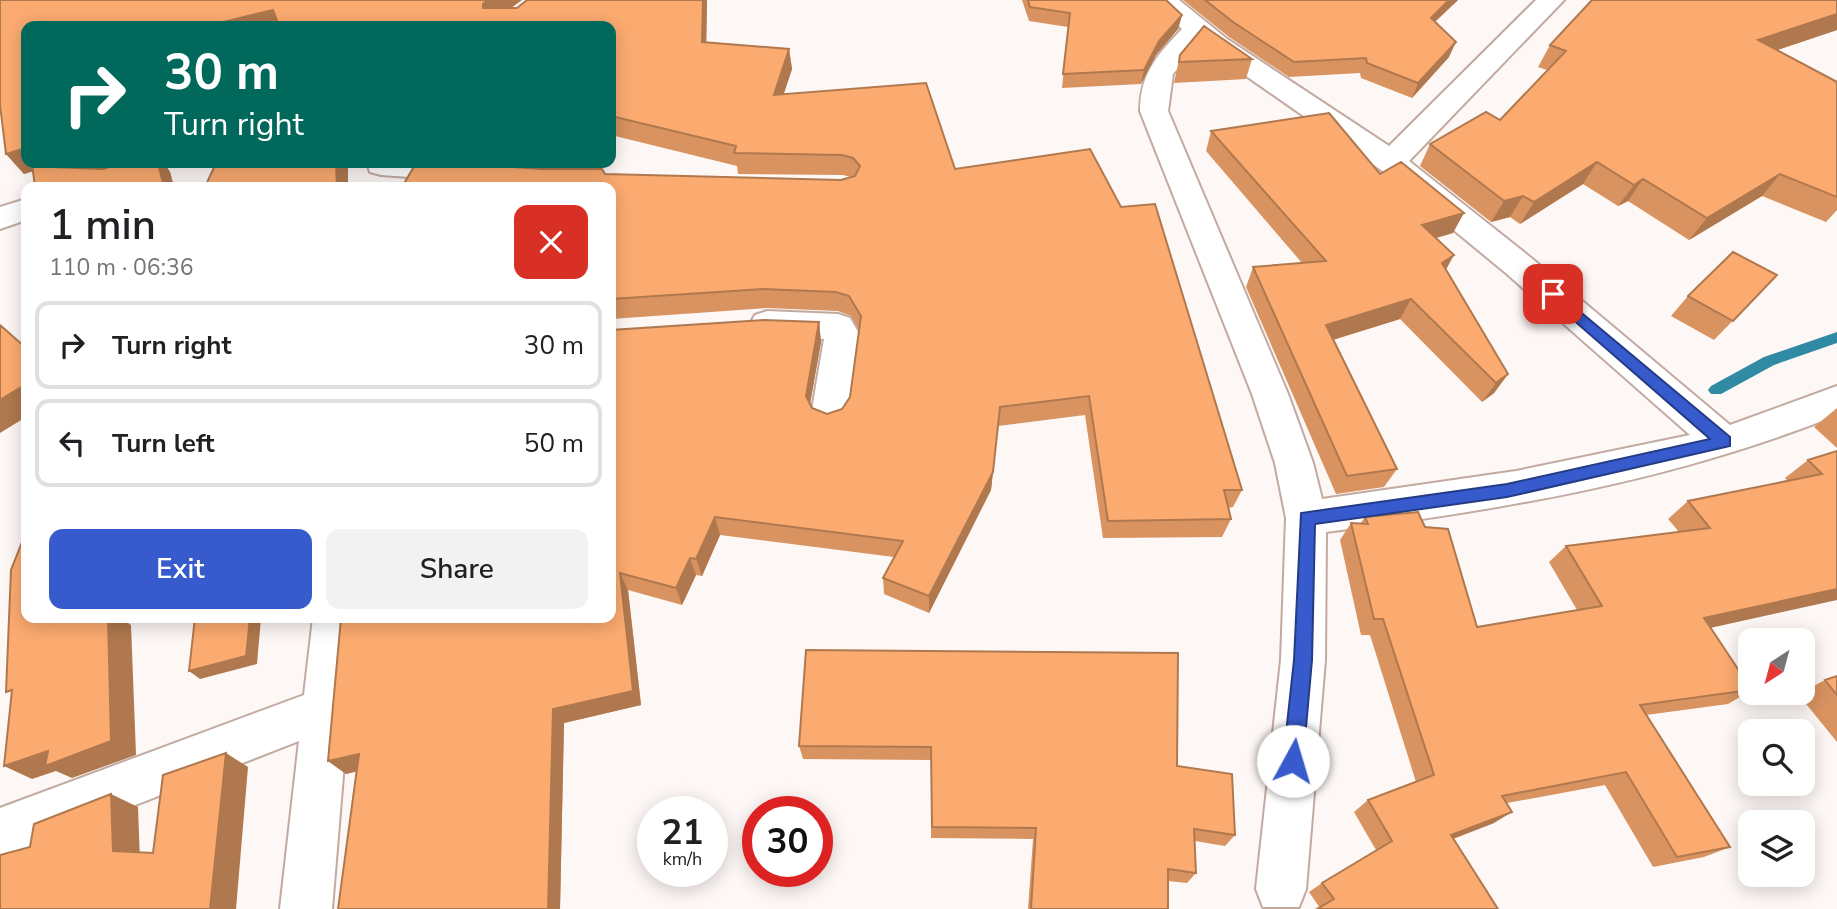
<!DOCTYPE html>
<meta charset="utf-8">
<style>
:root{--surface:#fff;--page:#f2f2f2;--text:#202124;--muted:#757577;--line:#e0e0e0;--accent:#375bcc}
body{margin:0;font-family:"Nunito Sans",sans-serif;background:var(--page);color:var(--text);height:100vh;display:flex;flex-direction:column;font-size:26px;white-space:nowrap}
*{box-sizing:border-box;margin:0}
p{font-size:23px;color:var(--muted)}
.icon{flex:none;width:38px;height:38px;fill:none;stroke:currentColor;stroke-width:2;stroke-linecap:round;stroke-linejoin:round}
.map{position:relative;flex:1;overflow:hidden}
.drawer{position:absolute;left:21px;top:182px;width:595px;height:441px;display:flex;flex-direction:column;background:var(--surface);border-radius:14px;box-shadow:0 4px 18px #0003}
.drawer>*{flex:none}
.guide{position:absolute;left:21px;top:21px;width:595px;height:147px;border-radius:14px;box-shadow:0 4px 18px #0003;background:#00695c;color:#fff;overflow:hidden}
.needle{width:46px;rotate:216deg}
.controls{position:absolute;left:1738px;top:628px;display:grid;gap:14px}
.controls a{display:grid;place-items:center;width:77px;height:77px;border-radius:14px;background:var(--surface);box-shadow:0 4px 18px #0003;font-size:35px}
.speed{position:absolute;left:637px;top:796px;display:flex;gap:14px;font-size:35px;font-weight:700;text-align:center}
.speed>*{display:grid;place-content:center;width:91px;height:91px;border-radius:50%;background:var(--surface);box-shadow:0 4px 18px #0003;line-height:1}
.speed small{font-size:18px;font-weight:400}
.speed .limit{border:10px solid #d22;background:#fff;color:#111}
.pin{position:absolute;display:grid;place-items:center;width:60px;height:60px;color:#fff;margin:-30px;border-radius:14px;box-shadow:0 4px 10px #0006}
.me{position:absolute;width:77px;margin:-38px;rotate:6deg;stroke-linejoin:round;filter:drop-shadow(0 0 5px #0008)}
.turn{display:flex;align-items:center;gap:24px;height:147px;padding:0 28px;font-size:32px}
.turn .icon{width:91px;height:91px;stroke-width:2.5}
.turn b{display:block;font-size:49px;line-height:60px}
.round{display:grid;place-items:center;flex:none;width:74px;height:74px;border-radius:14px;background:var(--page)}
.head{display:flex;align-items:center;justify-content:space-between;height:119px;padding:0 28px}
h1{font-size:42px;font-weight:600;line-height:52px}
.cta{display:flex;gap:14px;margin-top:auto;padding:14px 28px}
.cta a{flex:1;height:80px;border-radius:14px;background:var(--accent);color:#fff;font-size:28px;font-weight:600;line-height:80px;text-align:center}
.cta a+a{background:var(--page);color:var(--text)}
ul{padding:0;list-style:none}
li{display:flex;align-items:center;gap:21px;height:88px;margin:0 14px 10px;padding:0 14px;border:4px solid var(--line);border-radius:14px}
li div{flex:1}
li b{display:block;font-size:26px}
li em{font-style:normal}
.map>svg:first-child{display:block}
</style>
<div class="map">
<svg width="1837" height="909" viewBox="0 0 1837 909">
<rect width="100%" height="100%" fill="#fdf7f5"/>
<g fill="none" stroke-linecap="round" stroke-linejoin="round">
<!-- stream -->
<path fill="#308aa4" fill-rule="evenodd" d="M 1837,332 L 1837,343 L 1774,365 L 1721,394 L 1711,394 L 1708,390 L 1711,386 L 1764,357 Z"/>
<defs>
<path id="street" d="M 1151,0 L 1179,0 L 1227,39 L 1389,146 L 1536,0 L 1564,0 L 1409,161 L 1530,257 L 1730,425 L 1837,386 L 1837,415 C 1673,481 1501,510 1326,532 L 1325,660 L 1306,889 L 1299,907 L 1263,907 L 1256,889 L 1281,660 L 1286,518 L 1275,463 L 1252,394 L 1140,111 C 1140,74 1157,55 1182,29 ZM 1199,43 L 1381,170 L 1507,274 L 1690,435 L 1516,471 L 1322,499 L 1313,463 L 1288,394 L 1168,111 L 1173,74 Z
M 367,163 L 472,163 L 481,171 L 477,178 L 466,181 L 381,175 L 370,172 Z
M 26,199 L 26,220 L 0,229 L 0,207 Z
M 767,311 L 838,314 L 850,318 L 860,335 L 849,415 L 843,425 L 830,430 L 817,425 L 811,415 L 824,339 L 767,337 L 755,333 L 750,324 L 755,315 Z
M 313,618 L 356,618 L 332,909 L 280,909 L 299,741 L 0,858 L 0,808 L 304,695 Z"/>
</defs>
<!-- street casing -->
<use href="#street" stroke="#c2aaa0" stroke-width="4"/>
<!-- street -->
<use href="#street" fill="#fff" fill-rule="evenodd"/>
</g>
<!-- wall -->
<path fill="#d99360" d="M 0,0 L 517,8 L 527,0 L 707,0 L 706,43 L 789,49 L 792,69 L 783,94 L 955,169 L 1242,490 L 1233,507 L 1228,508 L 1231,519 L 1222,537 L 1103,538 L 1085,415 L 998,426 L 991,490 L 929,613 L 884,594 L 883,578 L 894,557 L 720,535 L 702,576 L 696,575 L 682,605 L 628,590 L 641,705 L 564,723 L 560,909 L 338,909 L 356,771 L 346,774 L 328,761 L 611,330 L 819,322 L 821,342 L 810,404 L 812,408 L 827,414 L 842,409 L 850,397 L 859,330 L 851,316 L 838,311 L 767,308 L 611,319 L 611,187 L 605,174 L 841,180 L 851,177 L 843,175 L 738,174 L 737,166 L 611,135 L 611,26 L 26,26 L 26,163 L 121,163 L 101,169 L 122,163 L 164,163 L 170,172 L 174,187 L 35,187 L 33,171 L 24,174 L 6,154 Z
M 1022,0 L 1166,0 L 1182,15 L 1178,29 L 1156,55 L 1141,84 L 1062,88 L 1068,27 L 1029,21 Z
M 1183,0 L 1458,0 L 1435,22 L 1449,57 L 1412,98 L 1361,78 L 1360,73 L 1289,77 L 1229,37 Z
M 1837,0 L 1837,30 L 1777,50 L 1837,82 L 1837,210 L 1826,222 L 1762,196 L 1689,240 L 1628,201 L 1618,206 L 1583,184 L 1520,224 L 1510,217 L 1491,222 L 1420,166 L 1430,144 L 1500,120 L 1547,70 L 1538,67 L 1550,45 Z
M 1180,55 L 1252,59 L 1246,79 L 1174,83 Z
M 1211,131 L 1380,174 L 1453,233 L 1436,238 L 1446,269 L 1508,374 L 1494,393 L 1482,402 L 1400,319 L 1333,340 L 1397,469 L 1384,487 L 1336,494 L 1246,287 L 1253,267 L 1302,263 L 1206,151 Z
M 1777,275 L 1714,340 L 1671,316 L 1688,296 Z
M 1837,408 L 1837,448 L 1814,427 Z
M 1837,451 L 1711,627 L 1750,687 L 1750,691 L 1728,704 L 1646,715 L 1730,847 L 1704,857 L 1653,867 L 1605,785 L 1507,803 L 1494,823 L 1453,839 L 1320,908 L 1309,892 L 1322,883 L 1376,850 L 1354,812 L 1368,800 L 1416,782 L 1370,635 L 1361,635 L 1340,540 L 1351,523 L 1360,524 L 1365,517 L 1477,627 L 1577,610 L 1549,562 L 1566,546 L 1679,532 L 1668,519 L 1688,501 L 1788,481 L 1785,478 L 1808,460 Z
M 806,650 L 1177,766 L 1235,835 L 1225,846 L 1195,841 L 1196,873 L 1187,883 L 1168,881 L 1168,909 L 1028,909 L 1033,839 L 931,838 L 931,760 L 803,759 L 799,746 Z
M 1837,676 L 1837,742 L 1798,694 L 1802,693 L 1802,692 L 1825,680 Z"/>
<!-- shaded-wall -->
<path fill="#b0784e" d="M 488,0 L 522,0 L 490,24 L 483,8 L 483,4 Z
M 703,0 L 707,0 L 706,63 L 702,42 Z
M 1449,0 L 1458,0 L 1424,32 L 1431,18 Z
M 273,10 L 282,26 L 207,26 Z
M 1837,14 L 1837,30 L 1742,62 L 1758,40 Z
M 1182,15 L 1178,29 L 1156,55 L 1141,84 L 1144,70 L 1159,41 Z
M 1456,42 L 1449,57 L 1412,98 L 1418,83 Z
M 789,49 L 792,69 L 777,115 L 774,95 Z
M 26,148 L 26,163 L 44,163 L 47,167 L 24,174 L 6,154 Z
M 1597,162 L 1583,184 L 1520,224 L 1534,202 Z
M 56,163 L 121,163 L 77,178 L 53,167 Z
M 158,163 L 164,163 L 170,172 L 174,187 L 164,187 Z
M 336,163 L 348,163 L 348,187 L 337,187 Z
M 1780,174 L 1762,196 L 1689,240 L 1707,218 Z
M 1643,179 L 1628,201 L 1618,206 L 1634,185 Z
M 1523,196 L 1510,217 L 1491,222 L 1504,201 Z
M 1464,213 L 1453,233 L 1411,245 L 1422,225 Z
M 1454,255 L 1443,275 L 1442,263 Z
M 1411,299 L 1400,319 L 1316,345 L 1326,325 Z
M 819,322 L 821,342 L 808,415 L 806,396 Z
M 1508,374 L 1494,393 L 1482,402 L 1496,383 Z
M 26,384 L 26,417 L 0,433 L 0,400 Z
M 1000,407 L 991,490 L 929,613 L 929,596 Z
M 715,517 L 720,535 L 702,576 L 696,559 Z
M 690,558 L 696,575 L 682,605 L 676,588 Z
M 620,573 L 628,590 L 641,705 L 564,723 L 560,909 L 548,909 L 553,709 Z
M 1837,589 L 1837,600 L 1683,634 L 1704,618 Z
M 87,618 L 121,618 L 131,625 L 136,755 L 72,778 L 56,771 L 32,779 L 4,766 Z
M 250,618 L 261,618 L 257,664 L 200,679 L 189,671 Z
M 226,753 L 248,767 L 236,909 L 210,909 Z
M 359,754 L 376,767 L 346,774 L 328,761 Z
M 111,794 L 138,807 L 140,862 L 113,851 Z
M 1512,812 L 1494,823 L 1434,846 L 1451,835 Z"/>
<!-- building -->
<path fill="#fcab70" stroke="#b0784e" stroke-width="2" d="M 0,0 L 488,0 L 483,4 L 483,8 L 517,8 L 527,0 L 703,0 L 702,42 L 789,49 L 774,95 L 926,83 L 955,169 L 1090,149 L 1121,207 L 1155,204 L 1242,490 L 1224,490 L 1231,519 L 1108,521 L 1089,396 L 1000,407 L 993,472 L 929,596 L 883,578 L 903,541 L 715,517 L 696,559 L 690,558 L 676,588 L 620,573 L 633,691 L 553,709 L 548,909 L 338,909 L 359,754 L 328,761 L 341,618 L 611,618 L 611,330 L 764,320 L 819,322 L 806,396 L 812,408 L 827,414 L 842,409 L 850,397 L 861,316 L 849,296 L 836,292 L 763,289 L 611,299 L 611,187 L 402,187 L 416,163 L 448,163 L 542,169 L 602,169 L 605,174 L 841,180 L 855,176 L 860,166 L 853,158 L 842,155 L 734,153 L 736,146 L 611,116 L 611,26 L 279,26 L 273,10 L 207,26 L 26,26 L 26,148 L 6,154 L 0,105 Z
M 1028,0 L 1166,0 L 1182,15 L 1159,41 L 1144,70 L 1063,74 L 1070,13 L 1030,7 Z
M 1205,0 L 1449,0 L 1431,18 L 1456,42 L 1418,83 L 1367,63 L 1366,58 L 1294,62 L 1233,22 Z
M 1592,0 L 1837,0 L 1837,14 L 1758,40 L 1837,82 L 1837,197 L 1780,174 L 1707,218 L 1643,179 L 1634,185 L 1597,162 L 1534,202 L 1523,196 L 1504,201 L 1430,144 L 1486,112 L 1500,120 L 1566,51 L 1550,45 Z
M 1204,26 L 1252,59 L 1179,62 L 1180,55 Z
M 1329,113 L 1380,174 L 1401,162 L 1464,213 L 1422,225 L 1454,255 L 1442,263 L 1508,374 L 1496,383 L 1411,299 L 1326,325 L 1397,469 L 1347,476 L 1253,267 L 1326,261 L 1211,131 Z
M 32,163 L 56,163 L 53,167 L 103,169 L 122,163 L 158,163 L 164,187 L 35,187 Z
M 216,163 L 336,163 L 337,187 L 205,187 Z
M 1733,252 L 1777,275 L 1733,321 L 1688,296 Z
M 0,325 L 26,348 L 26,384 L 0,400 Z
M 1837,451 L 1837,589 L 1704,618 L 1750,687 L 1750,690 L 1640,705 L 1730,847 L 1677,857 L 1626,772 L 1502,796 L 1512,812 L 1451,835 L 1498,909 L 1317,909 L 1334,899 L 1322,883 L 1392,841 L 1368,800 L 1434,775 L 1383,619 L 1374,619 L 1351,523 L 1368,524 L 1365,517 L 1418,512 L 1425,527 L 1448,529 L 1477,627 L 1602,606 L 1566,546 L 1710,528 L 1688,501 L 1822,474 L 1808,460 Z
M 26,532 L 26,618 L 108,618 L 111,741 L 45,766 L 48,751 L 4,766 L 12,690 L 6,692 L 11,570 Z
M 195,618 L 250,618 L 246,656 L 189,671 Z
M 806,650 L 1178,653 L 1177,766 L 1232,774 L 1235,835 L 1194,829 L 1196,873 L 1168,869 L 1168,909 L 1031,909 L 1036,828 L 932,827 L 931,747 L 799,746 Z
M 1837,676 L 1837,695 L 1825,680 Z
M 226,753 L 210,909 L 0,909 L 0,855 L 30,847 L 34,824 L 111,794 L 113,851 L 153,853 L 163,775 Z"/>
<!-- route -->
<path fill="#375bcc" stroke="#243b85" stroke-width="2" d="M 1553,289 L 1730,437 L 1730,446 L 1507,497 L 1315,524 L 1312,660 L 1303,761 L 1300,768 L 1293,771 L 1286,768 L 1283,761 L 1294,660 L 1301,513 L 1507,484 L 1710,439 L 1548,298 L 1546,294 Z"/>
</svg>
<div class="controls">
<a><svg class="needle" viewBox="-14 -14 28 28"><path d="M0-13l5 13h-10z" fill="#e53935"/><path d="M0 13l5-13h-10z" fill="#757577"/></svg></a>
<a><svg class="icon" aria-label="search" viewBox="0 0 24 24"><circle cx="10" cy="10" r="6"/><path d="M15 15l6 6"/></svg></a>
<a><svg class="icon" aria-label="layers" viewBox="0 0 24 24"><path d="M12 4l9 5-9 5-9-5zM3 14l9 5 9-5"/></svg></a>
</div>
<div class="speed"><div>21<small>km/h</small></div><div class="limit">30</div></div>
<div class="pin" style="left:1553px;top:294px;background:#d93025"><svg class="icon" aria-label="arrive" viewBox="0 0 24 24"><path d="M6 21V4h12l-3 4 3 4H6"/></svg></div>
<svg class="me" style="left:1293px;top:761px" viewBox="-20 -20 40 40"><circle r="19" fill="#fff"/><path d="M0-13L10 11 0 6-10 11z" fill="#375bcc"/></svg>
<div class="guide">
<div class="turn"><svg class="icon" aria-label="right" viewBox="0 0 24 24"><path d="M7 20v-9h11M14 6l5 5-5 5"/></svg><div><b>30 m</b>Turn right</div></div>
</div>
<section class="drawer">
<div class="head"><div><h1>1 min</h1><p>110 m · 06:36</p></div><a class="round" style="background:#d93025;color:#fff"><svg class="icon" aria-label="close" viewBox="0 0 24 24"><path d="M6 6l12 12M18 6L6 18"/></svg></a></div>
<ul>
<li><svg class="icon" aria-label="right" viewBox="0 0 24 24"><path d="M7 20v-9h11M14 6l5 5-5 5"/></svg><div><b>Turn right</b></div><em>30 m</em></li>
<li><svg class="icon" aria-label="left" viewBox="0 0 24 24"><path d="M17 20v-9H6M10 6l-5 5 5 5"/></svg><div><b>Turn left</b></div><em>50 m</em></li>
</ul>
<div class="cta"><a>Exit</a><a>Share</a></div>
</section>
</div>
